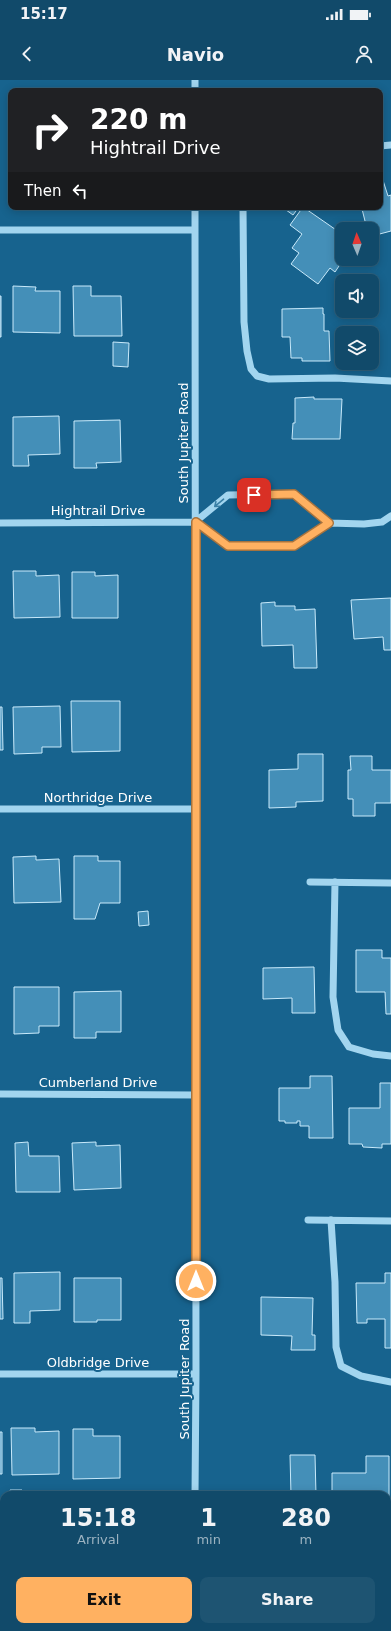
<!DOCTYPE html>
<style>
:root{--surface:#114a6a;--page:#1e5472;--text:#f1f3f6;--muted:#9cb3c1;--line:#30627e;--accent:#ffb161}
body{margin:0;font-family:"DejaVu Sans",sans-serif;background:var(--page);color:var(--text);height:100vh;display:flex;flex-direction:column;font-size:15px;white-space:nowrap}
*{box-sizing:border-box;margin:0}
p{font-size:13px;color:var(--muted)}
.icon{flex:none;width:22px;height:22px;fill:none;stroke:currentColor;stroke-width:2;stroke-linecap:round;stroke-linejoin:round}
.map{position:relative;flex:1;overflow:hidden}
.side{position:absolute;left:0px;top:1411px;width:391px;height:140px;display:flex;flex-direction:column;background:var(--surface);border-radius:12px 12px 0 0;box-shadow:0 2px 10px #0003,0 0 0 1px var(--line)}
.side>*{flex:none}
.hud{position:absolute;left:8px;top:8px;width:375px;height:122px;border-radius:8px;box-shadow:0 2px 10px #0003,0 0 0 1px var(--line);background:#202124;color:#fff;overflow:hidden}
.needle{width:26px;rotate:358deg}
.controls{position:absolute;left:335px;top:142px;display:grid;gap:8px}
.controls a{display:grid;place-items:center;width:44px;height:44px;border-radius:8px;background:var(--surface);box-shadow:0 2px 10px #0003,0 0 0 1px var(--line);font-size:20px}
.pin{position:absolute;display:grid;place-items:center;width:34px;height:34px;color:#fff;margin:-17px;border-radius:8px;box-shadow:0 2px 6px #0006}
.me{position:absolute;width:44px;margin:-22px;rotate:0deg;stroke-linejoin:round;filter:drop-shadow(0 0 3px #0008)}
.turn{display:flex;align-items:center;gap:14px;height:84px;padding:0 16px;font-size:18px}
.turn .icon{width:52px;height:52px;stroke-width:2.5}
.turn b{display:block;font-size:28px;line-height:34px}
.then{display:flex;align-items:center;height:38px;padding:0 16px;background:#0003;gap:8px;font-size:15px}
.eta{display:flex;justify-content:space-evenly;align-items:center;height:68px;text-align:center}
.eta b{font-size:24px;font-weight:600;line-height:28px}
.action{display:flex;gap:8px;margin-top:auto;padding:8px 16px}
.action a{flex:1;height:46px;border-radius:8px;background:var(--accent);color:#111;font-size:16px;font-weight:600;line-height:46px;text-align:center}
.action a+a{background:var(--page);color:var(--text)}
.status{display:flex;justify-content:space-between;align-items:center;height:28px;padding:0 20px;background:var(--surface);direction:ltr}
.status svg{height:11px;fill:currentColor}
header{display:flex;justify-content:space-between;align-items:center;height:52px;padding:0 16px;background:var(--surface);font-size:18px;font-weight:600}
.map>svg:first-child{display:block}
</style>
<div class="status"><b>15:17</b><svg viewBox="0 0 49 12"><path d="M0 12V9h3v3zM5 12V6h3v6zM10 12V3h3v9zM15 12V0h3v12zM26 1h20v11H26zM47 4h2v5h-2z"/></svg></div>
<header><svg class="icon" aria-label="back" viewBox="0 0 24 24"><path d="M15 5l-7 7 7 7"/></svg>Navio<svg class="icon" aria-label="person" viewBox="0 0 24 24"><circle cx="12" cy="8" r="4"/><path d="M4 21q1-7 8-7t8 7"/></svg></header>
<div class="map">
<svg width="391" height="1551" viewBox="0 0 391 1551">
<rect width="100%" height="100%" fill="#17638e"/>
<!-- building -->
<path fill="#448fb8" stroke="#c9eafb" d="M 380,91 L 388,116 L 391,115 L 391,151 L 372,156 L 372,149 L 367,149 L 362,129 L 365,127 L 380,127 Z
M 282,127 L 299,127 L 293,135 Z
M 303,127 L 342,154 L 342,179 L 350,179 L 345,186 L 341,183 L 335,192 L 330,188 L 318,204 L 291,184 L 299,173 L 292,168 L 302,154 L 290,145 Z
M 13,206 L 36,207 L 35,211 L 60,211 L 60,253 L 13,252 Z
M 73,206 L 91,206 L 91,216 L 121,216 L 122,256 L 74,256 Z
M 0,216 L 1,216 L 1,257 L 0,257 Z
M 323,228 L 323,234 L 324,234 L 324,251 L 329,251 L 330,281 L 302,281 L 302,278 L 291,278 L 290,257 L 282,257 L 282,229 Z
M 113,262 L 129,263 L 128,287 L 113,286 Z
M 314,317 L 314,319 L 342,319 L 340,359 L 292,359 L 293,343 L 295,343 L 295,318 Z
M 59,336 L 60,374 L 28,375 L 29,386 L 13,386 L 13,337 Z
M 120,340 L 121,382 L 96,383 L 97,388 L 74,388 L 74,341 Z
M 13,491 L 36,491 L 36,496 L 59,495 L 60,537 L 14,538 Z
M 72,492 L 95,492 L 95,496 L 118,495 L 118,538 L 72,538 Z
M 391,518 L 391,570 L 384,570 L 383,557 L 354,559 L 351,520 Z
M 275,522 L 275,526 L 295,526 L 295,530 L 315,529 L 317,588 L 294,588 L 293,565 L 262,566 L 261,523 Z
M 71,621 L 120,621 L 120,671 L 72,672 Z
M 60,626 L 61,667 L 42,667 L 42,673 L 14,674 L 13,627 Z
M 0,627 L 2,627 L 3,670 L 0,670 Z
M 298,674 L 323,674 L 323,721 L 296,722 L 296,727 L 269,728 L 269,690 L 298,689 Z
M 350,676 L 372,676 L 372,690 L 391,690 L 391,723 L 375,723 L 375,736 L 353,736 L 353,719 L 348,719 L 348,690 L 351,690 Z
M 36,776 L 36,780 L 59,779 L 61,822 L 14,823 L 13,777 Z
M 74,776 L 98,776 L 98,781 L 120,781 L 120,823 L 100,823 L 95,839 L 74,839 Z
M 148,831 L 149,845 L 139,846 L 138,832 Z
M 356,870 L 382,870 L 382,878 L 391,878 L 391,934 L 386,934 L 385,912 L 356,912 Z
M 314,887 L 315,933 L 292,933 L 292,918 L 263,919 L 263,888 Z
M 14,907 L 59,907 L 59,946 L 39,946 L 39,953 L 14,954 Z
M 121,911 L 121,952 L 96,952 L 96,958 L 74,958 L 74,912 Z
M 310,996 L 332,996 L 333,1058 L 309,1058 L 309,1046 L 300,1046 L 300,1041 L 297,1041 L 297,1043 L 285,1043 L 285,1041 L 279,1041 L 279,1008 L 310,1008 Z
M 380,1003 L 391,1003 L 391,1064 L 382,1064 L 382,1068 L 363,1067 L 362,1064 L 349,1064 L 349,1028 L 380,1028 Z
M 28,1062 L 29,1076 L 59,1076 L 60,1112 L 16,1112 L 15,1063 Z
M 96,1062 L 96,1066 L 120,1065 L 121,1108 L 74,1110 L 72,1063 Z
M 60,1192 L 60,1230 L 30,1231 L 30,1243 L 14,1243 L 14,1193 Z
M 385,1193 L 391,1193 L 391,1268 L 385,1268 L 385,1239 L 367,1239 L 367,1243 L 357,1243 L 356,1203 L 385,1203 Z
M 0,1198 L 2,1198 L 3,1239 L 0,1239 Z
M 74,1198 L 121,1198 L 121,1240 L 97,1240 L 97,1242 L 74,1242 Z
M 261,1217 L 313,1218 L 312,1255 L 315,1255 L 315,1270 L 291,1270 L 292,1256 L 261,1255 Z
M 11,1348 L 35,1348 L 35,1352 L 59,1351 L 59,1394 L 12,1395 Z
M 73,1349 L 93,1349 L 93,1356 L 120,1356 L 120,1398 L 73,1399 Z
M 0,1352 L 2,1352 L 2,1394 L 0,1394 Z
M 290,1375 L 315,1375 L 316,1415 L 291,1415 Z
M 366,1376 L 389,1376 L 389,1440 L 387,1440 L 387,1415 L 332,1415 L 332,1393 L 366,1393 Z
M 10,1410 L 22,1410 L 22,1415 L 10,1415 Z
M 0,1478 L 4,1478 L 4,1527 L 0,1527 Z"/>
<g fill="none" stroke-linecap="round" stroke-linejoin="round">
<!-- minor -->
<path stroke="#a2d5ef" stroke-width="7" d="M 195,11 L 195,0
M 380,66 L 391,65
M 243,127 L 244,242 L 247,271 L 251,289 L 257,296 L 269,299 L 335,298 L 391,301
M 0,150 L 195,150
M 195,442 L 228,415 L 293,414 L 329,443
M 0,443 L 195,442 L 228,466 L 294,466 L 329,443 L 364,444 L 382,442 L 391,436
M 0,729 L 196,729
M 310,802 L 391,803
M 335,802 L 333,917 L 338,950 L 349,967 L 373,974 L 391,976
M 0,1014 L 196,1015
M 308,1140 L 391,1141
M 331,1140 L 335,1202 L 336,1267 L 341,1286 L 361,1296 L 391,1302
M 0,1294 L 196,1294
M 195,1415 L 196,1294 L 195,127
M 387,1512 L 391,1509
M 194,1551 L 194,1547
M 335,1551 L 342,1547"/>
</g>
<!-- one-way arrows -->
<defs><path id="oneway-shaft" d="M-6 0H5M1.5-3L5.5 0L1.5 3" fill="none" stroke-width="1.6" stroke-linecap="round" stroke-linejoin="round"/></defs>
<use stroke="#3a80a6" href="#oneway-shaft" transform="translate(219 423) rotate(140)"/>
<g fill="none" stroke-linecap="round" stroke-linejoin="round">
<defs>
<path id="route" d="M 196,1201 L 196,442 L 228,466 L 294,466 L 329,443 L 294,414 L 254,415"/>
</defs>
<!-- route casing -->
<use href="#route" stroke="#a6733f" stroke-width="10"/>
<!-- route -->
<use href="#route" stroke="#ffb161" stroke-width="7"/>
</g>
<g text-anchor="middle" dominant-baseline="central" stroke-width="4" stroke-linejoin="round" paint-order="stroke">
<!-- street labels -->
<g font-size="13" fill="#fff" stroke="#17638e">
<text transform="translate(183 363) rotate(-90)">South Jupiter Road</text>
<text x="98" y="430">Hightrail Drive</text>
<text x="98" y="717">Northridge Drive</text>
<text x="98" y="1002">Cumberland Drive</text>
<text x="98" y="1282">Oldbridge Drive</text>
<text transform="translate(184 1299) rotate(-90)">South Jupiter Road</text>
</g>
</g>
</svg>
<div class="controls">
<a><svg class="needle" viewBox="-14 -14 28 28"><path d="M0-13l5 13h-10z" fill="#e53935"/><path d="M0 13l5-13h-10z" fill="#9cb3c1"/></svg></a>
<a><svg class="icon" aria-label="sound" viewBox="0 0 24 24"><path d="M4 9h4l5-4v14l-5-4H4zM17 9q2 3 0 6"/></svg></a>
<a><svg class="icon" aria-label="layers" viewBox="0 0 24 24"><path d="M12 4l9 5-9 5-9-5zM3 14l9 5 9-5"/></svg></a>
</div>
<div class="pin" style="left:254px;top:415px;background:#d93025"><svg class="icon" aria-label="arrive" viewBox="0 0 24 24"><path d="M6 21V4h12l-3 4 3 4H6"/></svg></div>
<svg class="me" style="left:196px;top:1201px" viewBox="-20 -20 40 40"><circle r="17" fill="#ffb161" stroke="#fff" stroke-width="3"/><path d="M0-11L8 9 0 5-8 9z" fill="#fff"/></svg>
<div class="hud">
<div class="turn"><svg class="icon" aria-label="right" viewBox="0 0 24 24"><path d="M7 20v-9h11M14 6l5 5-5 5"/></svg><div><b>220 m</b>Hightrail Drive</div></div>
<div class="then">Then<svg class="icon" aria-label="left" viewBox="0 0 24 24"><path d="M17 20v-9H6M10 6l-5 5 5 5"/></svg></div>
</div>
<section class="side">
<div class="eta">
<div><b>15:18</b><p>Arrival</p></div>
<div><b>1</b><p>min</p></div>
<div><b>280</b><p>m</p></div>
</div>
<div class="action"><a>Exit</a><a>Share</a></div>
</section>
</div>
